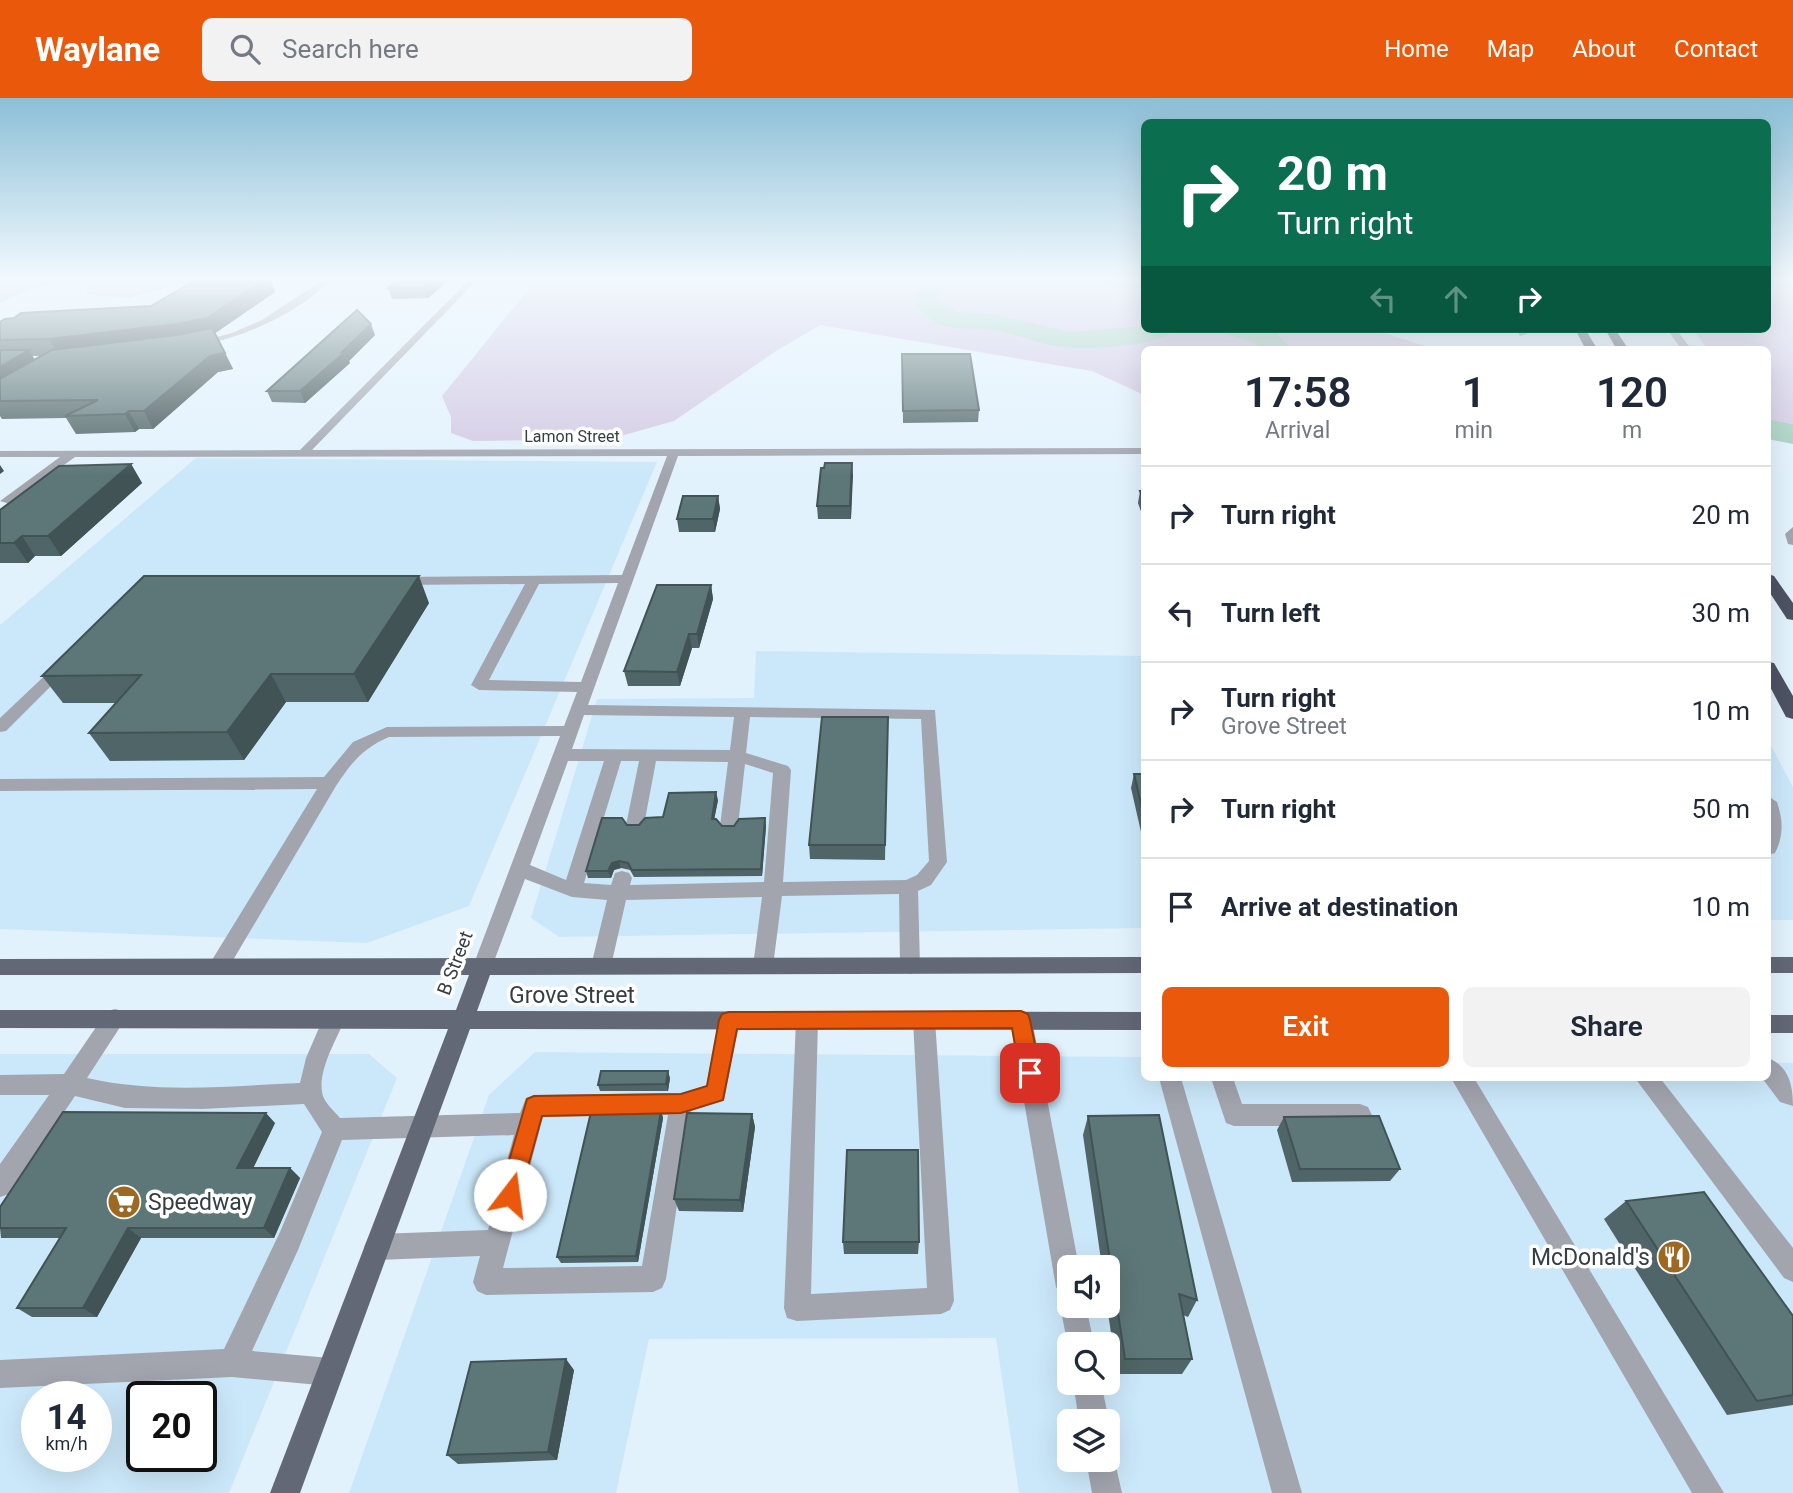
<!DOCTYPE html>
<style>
:root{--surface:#fff;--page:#f2f2f3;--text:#1f2937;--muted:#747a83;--line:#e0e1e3;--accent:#ea580c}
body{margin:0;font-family:Roboto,sans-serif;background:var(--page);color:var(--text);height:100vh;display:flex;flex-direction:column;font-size:26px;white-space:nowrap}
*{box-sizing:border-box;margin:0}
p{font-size:23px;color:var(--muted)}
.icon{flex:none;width:38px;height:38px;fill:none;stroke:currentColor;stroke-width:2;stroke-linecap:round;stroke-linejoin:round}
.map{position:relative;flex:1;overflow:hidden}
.side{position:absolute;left:1141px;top:248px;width:630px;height:735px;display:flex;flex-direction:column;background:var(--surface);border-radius:10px;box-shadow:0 7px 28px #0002}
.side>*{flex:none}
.banner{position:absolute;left:1141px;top:21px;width:630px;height:214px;border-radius:10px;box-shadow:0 7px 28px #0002;background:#0b6e4f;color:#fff;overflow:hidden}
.fabs{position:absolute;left:1057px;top:1157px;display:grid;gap:14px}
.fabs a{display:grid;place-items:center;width:63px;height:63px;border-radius:10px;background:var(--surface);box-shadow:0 7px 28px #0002;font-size:35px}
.speed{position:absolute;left:21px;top:1283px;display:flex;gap:14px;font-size:35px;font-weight:700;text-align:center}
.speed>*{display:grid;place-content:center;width:91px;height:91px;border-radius:50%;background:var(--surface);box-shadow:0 7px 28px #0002;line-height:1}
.speed small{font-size:18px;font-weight:400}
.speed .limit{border:4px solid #111;border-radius:10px;background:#fff;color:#111}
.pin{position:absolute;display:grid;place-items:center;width:60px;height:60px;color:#fff;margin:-30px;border-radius:14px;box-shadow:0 4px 10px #0006}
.me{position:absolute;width:77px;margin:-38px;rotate:15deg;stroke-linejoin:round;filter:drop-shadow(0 0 5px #0008)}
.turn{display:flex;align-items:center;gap:24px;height:147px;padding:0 21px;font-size:32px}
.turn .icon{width:91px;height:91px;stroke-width:2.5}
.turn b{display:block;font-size:49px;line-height:60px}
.lanes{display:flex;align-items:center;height:66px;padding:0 21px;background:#0003;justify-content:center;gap:35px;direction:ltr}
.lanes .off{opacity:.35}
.eta{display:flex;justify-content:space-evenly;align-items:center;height:119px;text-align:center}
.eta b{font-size:42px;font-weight:600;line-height:49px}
.primary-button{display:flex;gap:14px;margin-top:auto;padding:14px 21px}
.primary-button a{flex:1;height:80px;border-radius:10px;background:var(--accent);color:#fff;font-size:28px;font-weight:600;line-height:80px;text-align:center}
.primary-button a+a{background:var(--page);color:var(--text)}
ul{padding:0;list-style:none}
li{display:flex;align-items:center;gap:21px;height:98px;padding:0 21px;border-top:2px solid var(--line)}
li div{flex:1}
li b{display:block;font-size:26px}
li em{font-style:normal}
header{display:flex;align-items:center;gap:42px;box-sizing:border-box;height:98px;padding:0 35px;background:var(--accent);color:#fff}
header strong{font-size:33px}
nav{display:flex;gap:38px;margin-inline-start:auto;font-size:24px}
.search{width:490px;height:63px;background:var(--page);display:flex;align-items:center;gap:18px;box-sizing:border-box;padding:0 24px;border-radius:10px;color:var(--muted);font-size:26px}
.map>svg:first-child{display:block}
</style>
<header>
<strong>Waylane</strong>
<div class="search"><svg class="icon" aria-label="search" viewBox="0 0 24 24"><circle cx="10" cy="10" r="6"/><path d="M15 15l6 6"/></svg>Search here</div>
<nav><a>Home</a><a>Map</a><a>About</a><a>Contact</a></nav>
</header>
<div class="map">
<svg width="1793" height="1395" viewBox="0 0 1793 1395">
<rect width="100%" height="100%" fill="#e2f2fd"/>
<!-- built -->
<path fill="#cbe8fa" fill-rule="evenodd" d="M 196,360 L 657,364 L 469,808 L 367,845 L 0,831 L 0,527 Z
M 756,553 L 1144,558 L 1144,830 L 559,839 L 531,820 L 597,601 L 754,600 Z
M 1768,642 L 1793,689 L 1793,822 L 1768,822 Z
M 535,954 L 1144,959 L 1144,980 L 1768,980 L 1768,964 L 1793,965 L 1793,1395 L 1019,1395 L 996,1240 L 649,1241 L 616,1395 L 349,1395 L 489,997 ZM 1069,1169 L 1108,1169 L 1108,1208 L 1069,1208 ZM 1069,1246 L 1108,1246 L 1108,1284 L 1069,1284 ZM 1069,1323 L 1108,1323 L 1108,1362 L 1069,1362 Z
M 0,956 L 369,956 L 397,980 L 229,1395 L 0,1395 ZM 37,1298 L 96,1298 L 96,1358 L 37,1358 ZM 142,1298 L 201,1298 L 201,1358 L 142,1358 Z"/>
<!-- green -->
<path fill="#d2c8e3" d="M 0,183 L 80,183 C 51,185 26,191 0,205 Z
M 87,183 L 195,183 L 128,200 L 87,197 Z
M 535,183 L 1144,183 L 1144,231 L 1372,231 L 1437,252 L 1144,252 L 1144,297 L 1092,273 L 820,227 L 776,253 L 674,323 L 610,341 L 473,343 L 451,335 L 451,319 L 442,298 Z
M 1768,183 L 1793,183 L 1793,326 L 1768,321 L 1768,252 L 1708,252 L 1693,231 L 1768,231 Z"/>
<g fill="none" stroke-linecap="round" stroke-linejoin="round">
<!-- river -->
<path fill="#a3cfbe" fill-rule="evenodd" d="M 924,183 L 948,183 L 938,200 L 956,214 L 992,216 L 1070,234 L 1144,228 L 1144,231 L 1175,231 C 1164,248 1093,251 1072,250 C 1045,249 1019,236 993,232 C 976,229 955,233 939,226 C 928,220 917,213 914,200 Z
M 1223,231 L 1274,232 L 1292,252 L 1262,252 L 1254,244 L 1227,237 Z
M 1768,321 L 1793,326 L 1793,346 L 1768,341 Z"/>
<!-- path -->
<path stroke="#a1afb7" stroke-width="2.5" stroke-dasharray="2 2.5" stroke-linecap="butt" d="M 1100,183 L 1144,189"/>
<!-- minor -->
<path fill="#a2a5ae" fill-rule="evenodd" d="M 321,183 L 330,183 C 292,219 245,238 195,249 L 190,246 L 232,235 L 262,222 Z
M 468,183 L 476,183 L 312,352 L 1144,350 L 1144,356 L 678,358 L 588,607 L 935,612 L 947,764 L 931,787 L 918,793 L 920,868 L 917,874 L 910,876 L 903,874 L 900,868 L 899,796 L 782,798 L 773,868 L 770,874 L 763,876 L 756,874 L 753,868 L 762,799 L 626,802 L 611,868 L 608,874 L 601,876 L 594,874 L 591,868 L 607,802 L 572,799 L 525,781 L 490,874 L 483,876 L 476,874 L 473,868 L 560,638 L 389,639 C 363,650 351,665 336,688 L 226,874 L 219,876 L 212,874 L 209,868 L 212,862 L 317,691 L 0,693 L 0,681 L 324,679 L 353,644 L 387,629 L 564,628 L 577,594 L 479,592 L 471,587 L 525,486 L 399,487 L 392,483 L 399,479 L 622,477 L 667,358 L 75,359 L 10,406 L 0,403 L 60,359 L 0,359 L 0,353 L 300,352 ZM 618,485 L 581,584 L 489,582 L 539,486 ZM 584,617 L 734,619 L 730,652 L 572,651 ZM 750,619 L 921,621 L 929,763 L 917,777 L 906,782 L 783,784 L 791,672 L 788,668 L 746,655 ZM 568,663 L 604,663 L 566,782 L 530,767 ZM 621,663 L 639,663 L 626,727 L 629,732 L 641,732 L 644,727 L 656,663 L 728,664 L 720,728 L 723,733 L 735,733 L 738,728 L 745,666 L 773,675 L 764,784 L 630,787 L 632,780 L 629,775 L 622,773 L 615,775 L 611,787 L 584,785 Z
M 1516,231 L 1524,231 L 1527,236 L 1520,238 Z
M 1667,231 L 1676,231 L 1692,252 L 1682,252 Z
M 1793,429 L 1793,447 L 1788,446 L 1785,436 Z
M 62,564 L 70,569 L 6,633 L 0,634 L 0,620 L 57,566 Z
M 1768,698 L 1777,704 C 1783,722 1784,737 1775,755 L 1768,757 Z
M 115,911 L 123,913 L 126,920 L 87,980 C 157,996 229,988 300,985 L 306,960 L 325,916 L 333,914 L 341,916 L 344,923 C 336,943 316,975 323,998 C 326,1006 334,1013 340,1020 L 520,1015 L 526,1000 L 534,997 L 681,995 L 706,988 L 721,915 L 729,913 L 737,915 L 740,922 L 724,1002 L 691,1013 L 666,1181 L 662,1190 L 653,1194 L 486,1197 L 477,1193 L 473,1184 L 480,1158 L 377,1162 L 368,1158 L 364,1149 L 368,1140 L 377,1136 L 488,1132 L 514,1037 L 342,1042 L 298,1152 L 252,1253 L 330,1260 L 340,1264 L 344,1274 L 340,1284 L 330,1288 L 232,1279 L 0,1290 L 0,1262 L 224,1251 L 280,1134 L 322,1034 L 304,1006 L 202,1011 L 125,1010 L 75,998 L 9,1096 L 0,1099 L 0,1066 L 49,997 L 0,997 L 0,977 L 64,976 L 107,913 ZM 668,1017 L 642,1168 L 503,1170 L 543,1019 Z
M 807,913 L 815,915 L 818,922 L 811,1196 L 927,1190 L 913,922 L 916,915 L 924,913 L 932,915 L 935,922 L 954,1203 L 950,1212 L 941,1216 L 797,1223 L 787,1220 L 784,1210 L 796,922 L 799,915 Z
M 1021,913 L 1029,915 L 1032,922 L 1079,1169 L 1069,1169 L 1069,1208 L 1086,1208 L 1094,1246 L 1069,1246 L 1069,1253 L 1060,1208 L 1063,1200 L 1056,1189 L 1010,922 L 1013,915 Z
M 1768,960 C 1789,968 1793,988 1793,1008 L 1780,1004 L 1762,980 L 1768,980 Z
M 1159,980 L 1181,980 L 1302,1395 L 1272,1395 Z
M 1211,980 L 1233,980 L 1242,1006 L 1360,1006 L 1368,1009 L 1372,1017 L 1368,1025 L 1360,1028 L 1234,1028 L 1226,1025 Z
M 1451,980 L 1474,980 L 1724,1395 L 1692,1395 Z
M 1635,980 L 1660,980 L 1793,1150 L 1793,1184 L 1784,1180 Z
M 1073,1284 L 1101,1284 L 1109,1323 L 1108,1325 L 1079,1323 Z
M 1108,1350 L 1112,1351 L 1122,1395 L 1092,1395 L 1086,1362 L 1108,1362 Z"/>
<!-- major -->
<path fill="#636877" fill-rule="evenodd" d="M 1144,859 L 1144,875 L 490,877 L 477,913 L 1144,914 L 1144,932 L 470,931 L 300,1395 L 270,1395 L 448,931 L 0,930 L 0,912 L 456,912 L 469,877 L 0,877 L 0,861 Z
M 1768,859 L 1793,859 L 1793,875 L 1768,875 Z
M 1768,917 L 1793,917 L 1793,935 L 1768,935 Z"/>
<!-- highway -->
<path fill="#4d5364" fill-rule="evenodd" d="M 1575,231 L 1585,231 L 1598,252 L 1586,252 Z
M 1605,231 L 1615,231 L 1629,252 L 1617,252 Z
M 1768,476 L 1774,478 L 1793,505 L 1793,522 L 1787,521 L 1768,492 Z
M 1768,564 L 1774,565 L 1793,598 L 1793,621 L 1786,619 L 1768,585 Z"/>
</g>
<!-- wall -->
<path fill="#506567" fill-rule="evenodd" d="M 194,183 L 274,183 L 272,185 L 275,194 L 215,235 L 233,271 L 218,274 L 153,331 L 139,331 L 135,334 L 76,336 L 66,320 L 2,321 L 0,318 L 0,224 L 151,208 ZM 32,258 L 42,258 L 35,262 Z
M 396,183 L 448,183 L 428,200 L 392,201 L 388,190 Z
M 375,237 L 349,263 L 350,265 L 305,305 L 272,304 L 267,293 Z
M 902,256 L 979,312 L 978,324 L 903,325 Z
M 852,365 L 851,421 L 818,421 L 817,408 Z
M 131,366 L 142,385 L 61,458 L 35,458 L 28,465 L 0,465 L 0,412 Z
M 1140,393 L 1144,393 L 1144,422 L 1138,405 Z
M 718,398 L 720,411 L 715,434 L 679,434 L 677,421 Z
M 711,487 L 713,501 L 699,550 L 692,550 L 680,588 L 628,588 L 624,573 Z
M 429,505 L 368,604 L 286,604 L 244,662 L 110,663 L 89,635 L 116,605 L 63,605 L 42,578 Z
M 888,619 L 885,762 L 810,761 L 809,747 Z
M 1134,676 L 1144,676 L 1144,747 L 1131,690 Z
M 718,702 L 714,721 L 722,728 L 734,728 L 765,720 L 766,728 L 762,778 L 634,779 L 630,772 L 621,770 L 614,772 L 611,780 L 588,780 L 586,773 L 627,727 L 639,727 Z
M 670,980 L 668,993 L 600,993 L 598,987 Z
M 661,1013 L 663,1020 L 638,1164 L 561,1165 L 557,1159 Z
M 752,1016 L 755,1029 L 743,1114 L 679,1113 L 674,1101 Z
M 1088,1018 L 1197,1202 L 1188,1219 L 1183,1217 L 1192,1261 L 1182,1276 L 1117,1276 L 1107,1208 L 1108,1169 L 1102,1169 L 1083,1037 Z
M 1284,1019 L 1400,1071 L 1390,1083 L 1292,1084 L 1277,1032 Z
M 275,1025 L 253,1070 L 290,1070 L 300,1080 L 274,1140 L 141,1140 L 97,1219 L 32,1219 L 17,1210 L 60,1140 L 1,1140 L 0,1130 Z
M 1626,1103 L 1793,1218 L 1793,1307 L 1727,1317 L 1604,1121 Z
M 843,1144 L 919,1144 L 918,1156 L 844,1156 Z
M 574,1272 L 557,1362 L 458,1366 L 447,1357 Z"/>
<!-- shaded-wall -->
<path fill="#415354" d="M 258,183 L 274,183 L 272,185 L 275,194 L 214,236 L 59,257 L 49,241 Z
M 433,183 L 448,183 L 428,200 L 424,190 Z
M 371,226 L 375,237 L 349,263 L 350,265 L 305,305 L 300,293 Z
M 29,252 L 39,269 L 0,292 L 0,269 Z
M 225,255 L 233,271 L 218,274 L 153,331 L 144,313 L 210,258 Z
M 129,313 L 139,331 L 135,334 L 125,316 Z
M 852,365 L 853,378 L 851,421 L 850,408 Z
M 131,366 L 142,385 L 61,458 L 48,438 Z
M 0,367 L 4,373 L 0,376 Z
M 718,398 L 720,411 L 715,434 L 713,421 Z
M 22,438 L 35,458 L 28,465 L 14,445 Z
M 419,478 L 429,505 L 368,604 L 354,576 Z
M 711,487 L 713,501 L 699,550 L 697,536 Z
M 689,536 L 692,550 L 680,588 L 677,574 Z
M 271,576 L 286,604 L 244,662 L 227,634 Z
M 716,694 L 718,702 L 713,728 L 712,721 Z
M 765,720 L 766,728 L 762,778 L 761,771 Z
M 619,763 L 621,770 L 614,772 L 611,780 L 608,773 L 612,765 Z
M 668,973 L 670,980 L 668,993 L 666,986 Z
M 661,1013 L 663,1020 L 638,1164 L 636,1158 Z
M 266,1015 L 275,1025 L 248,1081 L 237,1070 Z
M 752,1016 L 755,1029 L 743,1114 L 740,1102 Z
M 290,1070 L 300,1080 L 274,1140 L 264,1130 Z
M 128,1130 L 141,1140 L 97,1219 L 83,1210 Z
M 566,1261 L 574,1272 L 557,1362 L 548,1354 Z"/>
<!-- building -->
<path fill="#5d7678" stroke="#415354" stroke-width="2" d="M 194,183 L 263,183 L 207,220 L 177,226 L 49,241 L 0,242 L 0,224 L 5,221 L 14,220 L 21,215 L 151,208 Z
M 396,183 L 433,183 L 424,190 L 388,190 Z
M 357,212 L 371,226 L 342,254 L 345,254 L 300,293 L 267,293 Z
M 212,230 L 225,255 L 210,258 L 144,313 L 129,313 L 125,316 L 65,318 L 98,302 L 0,303 L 0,281 L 52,252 L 177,237 Z
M 0,252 L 29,252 L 0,269 Z
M 902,256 L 970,256 L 979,312 L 903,313 Z
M 825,365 L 852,365 L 850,408 L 817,408 L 821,370 L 824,370 Z
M 131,366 L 48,438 L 22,438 L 14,445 L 0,445 L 0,412 L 59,368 Z
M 1140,393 L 1144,393 L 1144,403 Z
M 683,398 L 718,398 L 713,421 L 677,421 Z
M 144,478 L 419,478 L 354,576 L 271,576 L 227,634 L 89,635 L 141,577 L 42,578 Z
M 657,487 L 711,487 L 697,536 L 689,536 L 677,574 L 624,573 Z
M 822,619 L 888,619 L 885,747 L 809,747 Z
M 1134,676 L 1144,676 L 1144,718 Z
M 716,694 L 712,721 L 716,721 L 722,728 L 734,728 L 739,721 L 765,720 L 761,771 L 632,772 L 628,765 L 619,763 L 612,765 L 608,773 L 586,773 L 602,720 L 622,720 L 627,727 L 639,727 L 645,720 L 663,719 L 669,695 Z
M 601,973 L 668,973 L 666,986 L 598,987 Z
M 661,1013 L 636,1158 L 557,1159 L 591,1014 Z
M 63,1014 L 266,1015 L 237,1070 L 290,1070 L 264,1130 L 128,1130 L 83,1210 L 17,1210 L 66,1130 L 0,1130 L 0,1109 Z
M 687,1015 L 752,1016 L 740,1102 L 674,1101 Z
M 1159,1017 L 1197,1202 L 1179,1196 L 1192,1261 L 1125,1261 L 1088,1018 Z
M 1379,1018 L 1400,1071 L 1300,1071 L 1284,1019 Z
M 847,1052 L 918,1052 L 919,1144 L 843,1144 Z
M 1704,1094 L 1793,1218 L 1793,1297 L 1757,1303 L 1626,1103 Z
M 566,1261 L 548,1354 L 447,1357 L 471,1264 Z"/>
<!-- sky -->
<linearGradient id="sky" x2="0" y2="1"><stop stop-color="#8cbfd7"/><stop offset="0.48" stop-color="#f2f9fe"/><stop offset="1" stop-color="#f2f9fe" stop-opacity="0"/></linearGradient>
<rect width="1793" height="378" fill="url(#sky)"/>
<!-- route -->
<path fill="#ea580c" stroke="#983908" stroke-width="2" d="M 1021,913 L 1028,916 L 1030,922 L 1041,975 L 1038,982 L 1030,985 L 1023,982 L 1020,975 L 1012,930 L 737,931 L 723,1002 L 681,1015 L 542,1018 L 518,1105 L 510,1108 L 502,1105 L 499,1097 L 527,1001 L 534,998 L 681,996 L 707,988 L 719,922 L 722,916 L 729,914 Z"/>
<!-- icons -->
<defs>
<symbol id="supermarket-disc" viewBox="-11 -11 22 22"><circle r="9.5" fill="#9e6821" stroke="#fff"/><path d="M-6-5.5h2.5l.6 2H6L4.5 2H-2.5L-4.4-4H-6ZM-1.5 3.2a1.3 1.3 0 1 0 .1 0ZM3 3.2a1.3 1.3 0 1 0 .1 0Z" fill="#fff"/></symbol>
<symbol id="restaurant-disc" viewBox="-11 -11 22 22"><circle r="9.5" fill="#9e6821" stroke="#fff"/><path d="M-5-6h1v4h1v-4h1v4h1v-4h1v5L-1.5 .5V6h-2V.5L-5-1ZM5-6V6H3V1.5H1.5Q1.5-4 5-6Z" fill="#fff"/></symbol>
</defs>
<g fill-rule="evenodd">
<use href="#supermarket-disc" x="105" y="1085" width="38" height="38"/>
<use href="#restaurant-disc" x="1655" y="1140" width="38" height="38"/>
</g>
<g text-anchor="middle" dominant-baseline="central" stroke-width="7" stroke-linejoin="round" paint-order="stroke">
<!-- far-street labels -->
<g font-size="16" fill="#353e43" stroke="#fff">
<text x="572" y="338">Lamon Street</text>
</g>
<!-- street labels -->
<g font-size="19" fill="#353e43" stroke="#fff">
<text transform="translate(455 865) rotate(-69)">B Street</text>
</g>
<!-- near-street labels -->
<g font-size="23" fill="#353e43" stroke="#fff">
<text x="572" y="897">Grove Street</text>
</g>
<!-- near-poi labels -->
<g font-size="23" fill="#353e43" stroke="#fff" text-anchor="start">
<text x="148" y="1104">Speedway</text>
<text x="1650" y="1159" text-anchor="end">McDonald's</text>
</g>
</g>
</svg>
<div class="fabs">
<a><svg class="icon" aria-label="sound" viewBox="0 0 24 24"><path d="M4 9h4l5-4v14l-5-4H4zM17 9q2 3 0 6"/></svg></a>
<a><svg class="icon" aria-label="search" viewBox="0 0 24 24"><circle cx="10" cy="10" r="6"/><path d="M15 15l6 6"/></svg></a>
<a><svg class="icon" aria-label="layers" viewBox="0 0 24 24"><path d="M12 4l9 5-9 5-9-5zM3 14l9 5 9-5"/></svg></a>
</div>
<div class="speed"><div>14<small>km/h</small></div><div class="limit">20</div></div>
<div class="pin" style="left:1030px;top:975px;background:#d93025"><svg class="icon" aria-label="arrive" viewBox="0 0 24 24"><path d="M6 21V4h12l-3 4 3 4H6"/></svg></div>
<svg class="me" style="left:510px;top:1097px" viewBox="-20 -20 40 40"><circle r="19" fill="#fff"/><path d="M0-13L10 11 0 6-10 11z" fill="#ea580c"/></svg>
<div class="banner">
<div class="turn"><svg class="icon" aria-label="right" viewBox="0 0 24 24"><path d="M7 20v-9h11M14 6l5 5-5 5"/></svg><div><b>20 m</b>Turn right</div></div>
<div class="lanes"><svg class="icon off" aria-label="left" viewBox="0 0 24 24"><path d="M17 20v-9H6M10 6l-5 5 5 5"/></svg><svg class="icon off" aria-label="ahead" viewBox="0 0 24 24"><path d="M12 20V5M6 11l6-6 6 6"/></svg><svg class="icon" aria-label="right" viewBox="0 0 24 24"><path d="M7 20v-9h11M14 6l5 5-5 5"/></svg></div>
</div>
<section class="side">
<div class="eta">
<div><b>17:58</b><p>Arrival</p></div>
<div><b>1</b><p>min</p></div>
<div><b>120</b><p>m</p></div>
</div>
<ul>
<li><svg class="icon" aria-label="right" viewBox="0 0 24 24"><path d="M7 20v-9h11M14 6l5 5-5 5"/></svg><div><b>Turn right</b></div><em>20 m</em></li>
<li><svg class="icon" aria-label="left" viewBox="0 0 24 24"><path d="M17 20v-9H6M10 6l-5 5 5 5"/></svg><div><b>Turn left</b></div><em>30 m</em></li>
<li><svg class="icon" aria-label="right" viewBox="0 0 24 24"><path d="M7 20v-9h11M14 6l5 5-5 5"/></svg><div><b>Turn right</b><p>Grove Street</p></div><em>10 m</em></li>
<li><svg class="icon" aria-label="right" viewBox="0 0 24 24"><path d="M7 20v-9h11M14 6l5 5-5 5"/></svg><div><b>Turn right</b></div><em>50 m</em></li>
<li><svg class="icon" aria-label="arrive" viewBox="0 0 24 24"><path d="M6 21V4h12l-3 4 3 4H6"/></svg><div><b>Arrive at destination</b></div><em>10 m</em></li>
</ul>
<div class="primary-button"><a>Exit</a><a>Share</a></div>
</section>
</div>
